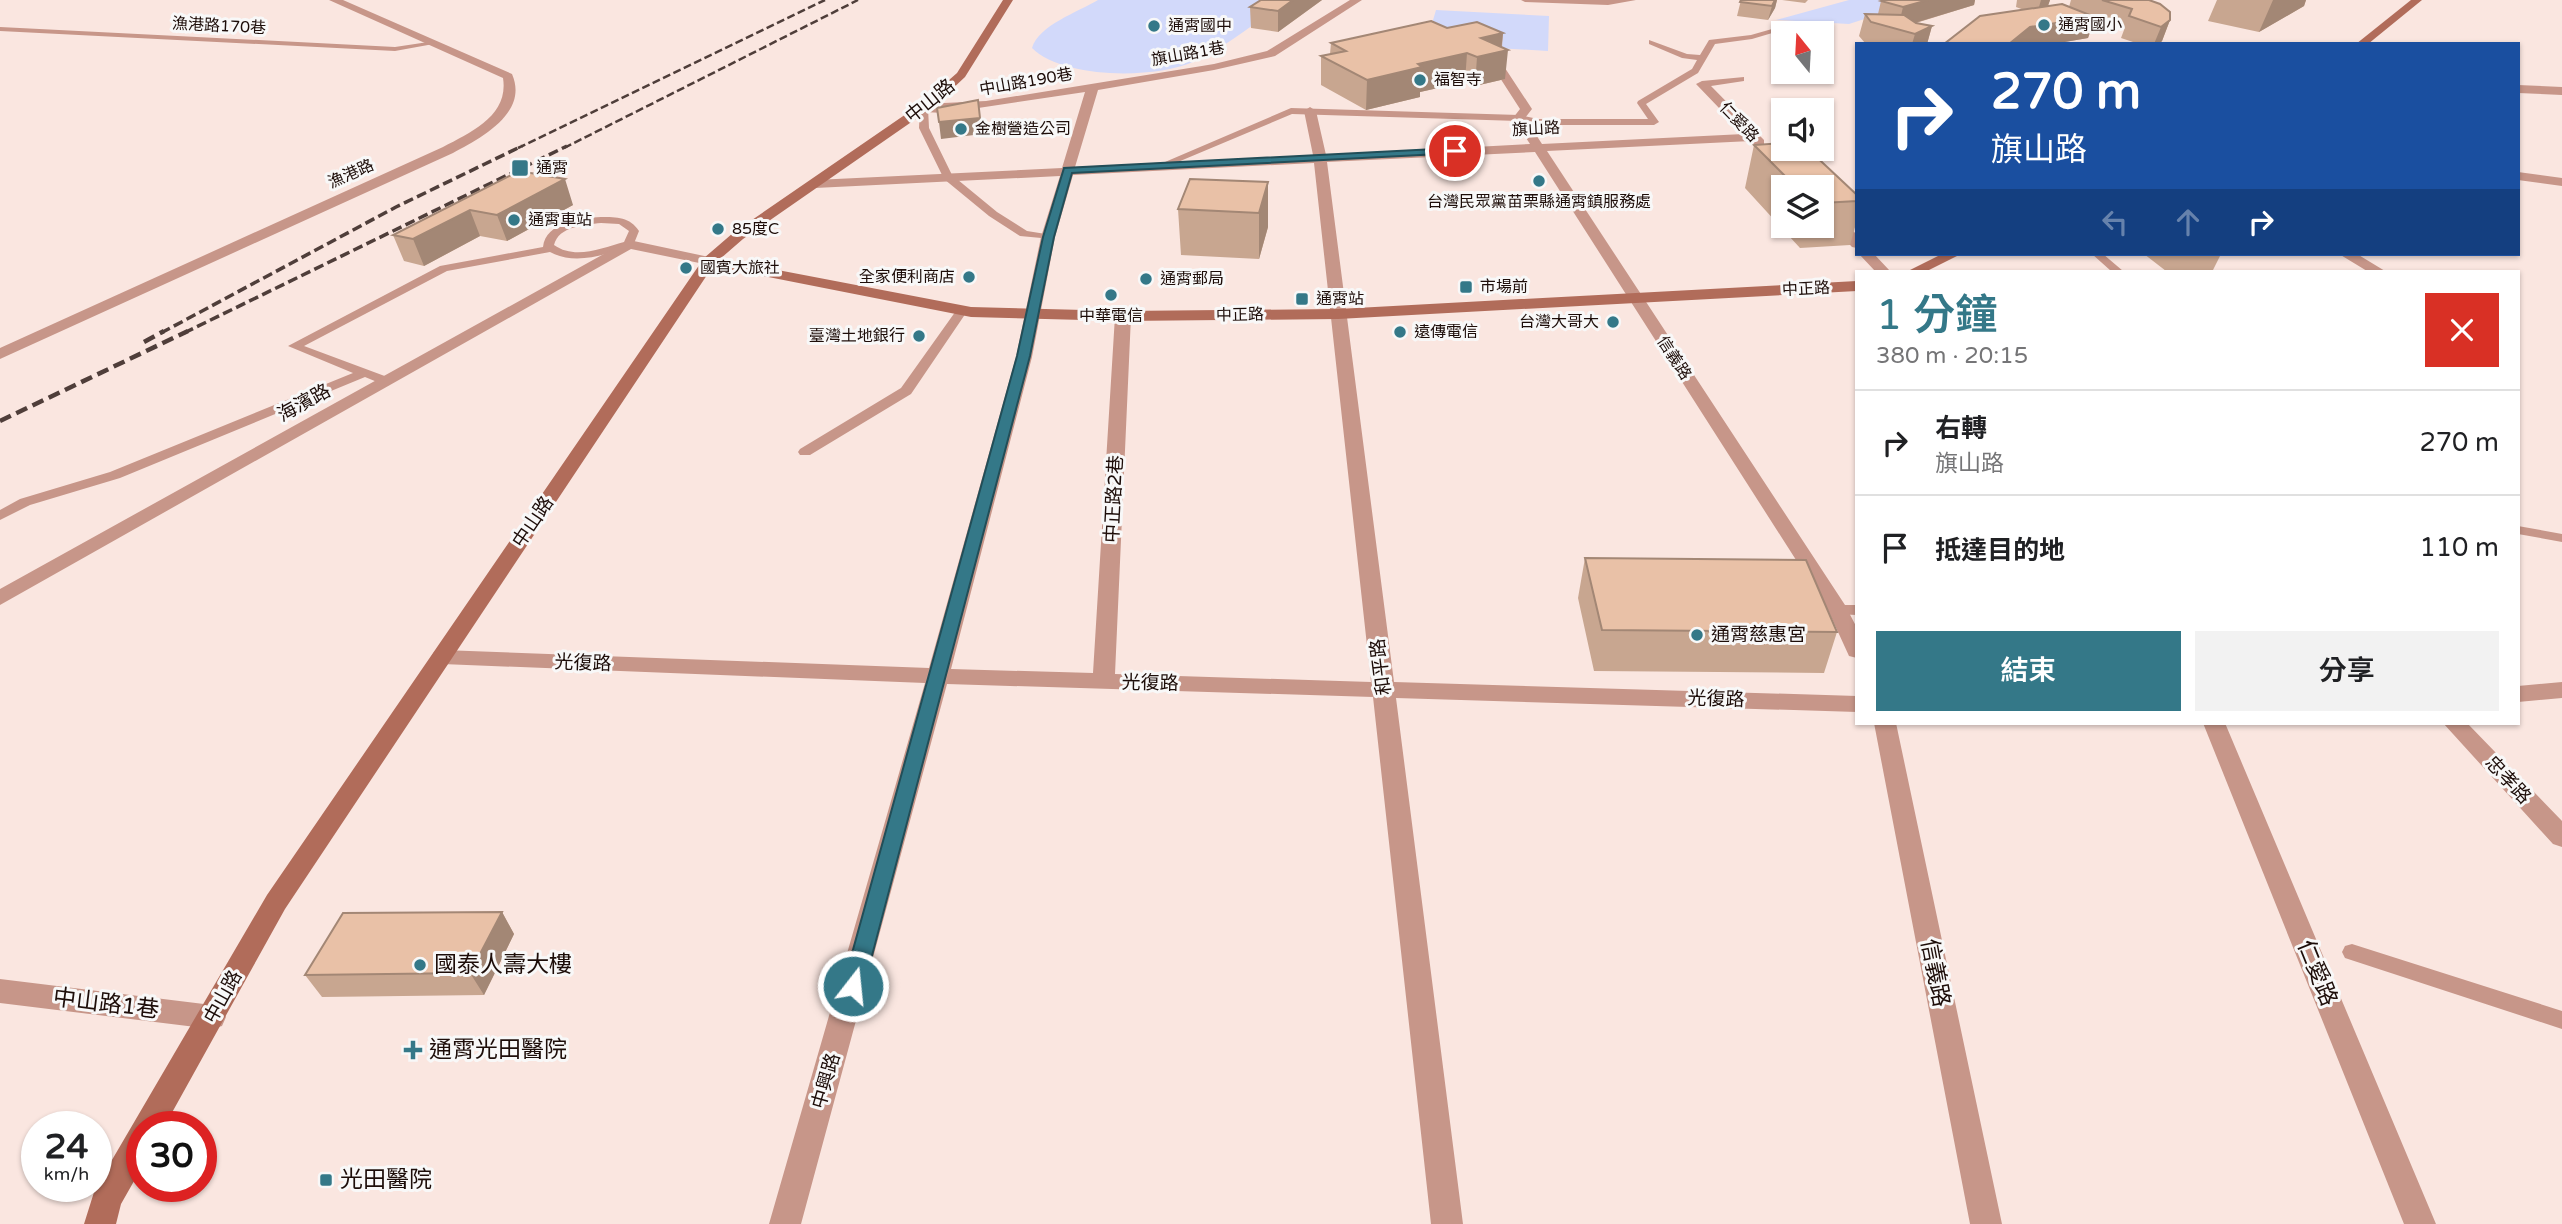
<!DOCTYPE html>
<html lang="zh-TW">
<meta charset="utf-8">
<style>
:root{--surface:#fff;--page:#f2f2f2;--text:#202124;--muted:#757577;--line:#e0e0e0;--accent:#347888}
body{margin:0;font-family:"Varela Round","Noto Sans TC",sans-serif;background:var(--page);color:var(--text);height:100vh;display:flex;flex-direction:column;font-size:26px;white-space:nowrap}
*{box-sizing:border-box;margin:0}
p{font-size:23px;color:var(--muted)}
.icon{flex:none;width:38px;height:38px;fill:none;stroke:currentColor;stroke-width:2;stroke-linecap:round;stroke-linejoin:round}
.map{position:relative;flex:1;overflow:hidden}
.panel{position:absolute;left:1855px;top:270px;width:665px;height:455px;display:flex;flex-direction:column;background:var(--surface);border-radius:0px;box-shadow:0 2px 5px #0004}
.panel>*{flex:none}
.top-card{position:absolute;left:1855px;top:42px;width:665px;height:214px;border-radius:0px;box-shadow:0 2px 5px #0004;background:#1a4fa0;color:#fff;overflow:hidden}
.needle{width:46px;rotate:342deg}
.fabs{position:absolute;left:1771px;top:21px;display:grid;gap:14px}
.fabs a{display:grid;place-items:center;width:63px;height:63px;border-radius:0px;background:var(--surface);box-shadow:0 2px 5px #0004;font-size:35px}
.speed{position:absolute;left:21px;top:1111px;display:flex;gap:14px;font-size:35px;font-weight:700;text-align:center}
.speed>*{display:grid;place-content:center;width:91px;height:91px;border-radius:50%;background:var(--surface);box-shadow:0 2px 5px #0004;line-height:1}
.speed small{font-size:18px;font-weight:400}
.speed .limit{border:10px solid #d22;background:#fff;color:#111}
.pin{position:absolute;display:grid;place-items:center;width:60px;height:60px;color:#fff;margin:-30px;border:4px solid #fff;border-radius:50%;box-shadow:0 2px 7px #0007}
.me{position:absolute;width:77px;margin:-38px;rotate:16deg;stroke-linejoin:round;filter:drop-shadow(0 0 5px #0008)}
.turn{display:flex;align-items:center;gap:24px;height:147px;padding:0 21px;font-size:32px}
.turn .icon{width:91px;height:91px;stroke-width:2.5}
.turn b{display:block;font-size:49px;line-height:60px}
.lanes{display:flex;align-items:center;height:66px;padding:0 21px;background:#0003;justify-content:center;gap:35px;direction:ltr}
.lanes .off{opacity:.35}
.round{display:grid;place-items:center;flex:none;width:74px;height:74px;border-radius:0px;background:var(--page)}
.overview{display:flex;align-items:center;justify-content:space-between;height:119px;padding:0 21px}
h1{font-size:42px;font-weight:600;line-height:52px;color:var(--accent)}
.primary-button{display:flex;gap:14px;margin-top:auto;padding:14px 21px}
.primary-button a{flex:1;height:80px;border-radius:0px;background:var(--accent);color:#fff;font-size:28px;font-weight:600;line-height:80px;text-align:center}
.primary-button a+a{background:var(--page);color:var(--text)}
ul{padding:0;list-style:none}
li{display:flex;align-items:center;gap:21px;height:105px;padding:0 21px;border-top:2px solid var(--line)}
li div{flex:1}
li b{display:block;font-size:26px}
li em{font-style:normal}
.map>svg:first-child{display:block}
</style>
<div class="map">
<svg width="2562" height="1224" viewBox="0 0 2562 1224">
<rect width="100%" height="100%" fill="#fae6e0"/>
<!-- green -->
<path fill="#d2d9fa" d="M 1098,0 L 1288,0 C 1257,21 1226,47 1193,62 C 1154,79 1063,79 1032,48 C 1039,25 1078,12 1098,0 Z
M 1849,0 L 1923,0 L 1849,24 L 1776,20 Z
M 1436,10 L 1549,16 L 1548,51 L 1426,44 Z"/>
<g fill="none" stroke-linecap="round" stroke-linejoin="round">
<!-- lane -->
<path fill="#c79689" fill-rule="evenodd" d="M 1521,0 L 1636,0 L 1608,5 L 1525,2 Z
M 0,27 L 395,47 L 435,41 L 439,43 L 395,51 L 0,31 Z
M 1779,27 L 1811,28 L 1815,30 L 1811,32 L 1779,31 L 1752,39 L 1715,44 L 1698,73 L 1646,104 L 1659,122 L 1654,125 L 1538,125 L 1519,121 L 1292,114 L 1166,167 L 1158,165 L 1291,108 L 1519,115 L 1538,119 L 1648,119 L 1637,103 L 1638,101 L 1692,69 L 1697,60 L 1682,58 L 1649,44 L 1649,40 L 1687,54 L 1700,55 L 1709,40 L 1751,35 Z
M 920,106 L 928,108 L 929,128 L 952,175 L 997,212 L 1027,231 L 1052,235 L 1052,239 L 1020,236 L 989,216 L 944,179 L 919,128 Z
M 601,217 C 617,217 630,217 639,231 L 633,246 C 606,254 576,266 550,252 L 447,271 L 304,346 L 390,378 L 390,384 L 382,384 L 365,377 L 120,478 L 30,505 L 0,520 L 0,510 L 20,499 L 110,472 L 353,373 L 288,346 L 440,266 L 543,247 C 546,222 580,218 601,217 ZM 601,223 L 619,224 L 629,231 L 624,242 C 602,248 575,260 554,245 C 559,226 584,225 601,223 Z
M 2092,254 L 2103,254 L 2123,271 L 2111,271 Z
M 962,306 L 968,310 L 911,394 L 810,455 L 800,455 L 798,452 L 800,449 L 901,388 L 958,308 Z
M 2518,526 L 2562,534 L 2562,542 L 2518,534 Z
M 1838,605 L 1857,605 L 1857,615 L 1832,614 L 1830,610 Z
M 2352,944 L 2562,1011 L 2562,1029 L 2345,958 L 2342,952 L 2345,946 Z"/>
<!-- street -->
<path fill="#c79689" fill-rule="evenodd" d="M 329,0 L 343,0 L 512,74 C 529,113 481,138 453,153 L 0,359 L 0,348 L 443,147 C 472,132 509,115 503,78 Z
M 1350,0 L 1362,0 L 1275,56 L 1214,70 L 1098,90 L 1075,167 L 1313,155 L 1304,111 L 1310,107 L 1316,111 L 1326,155 L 1530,144 L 1513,118 L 1520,109 L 1493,67 L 1499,64 L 1503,65 L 1532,109 L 1525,118 L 1542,144 L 1744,134 L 1696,84 L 1702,81 L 1744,77 L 1744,81 L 1711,86 L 1764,140 L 1764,146 L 1756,146 L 1751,141 L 1547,151 L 1845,605 L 1857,628 L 1857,658 L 1849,656 L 1828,610 L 1535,152 L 1327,162 L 1394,682 L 1857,696 L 1857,712 L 1396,698 L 1463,1224 L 1431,1224 L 1373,697 L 947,684 L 801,1224 L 769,1224 L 925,683 L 442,664 L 434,662 L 431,657 L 434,652 L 442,650 L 929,668 L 1016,357 L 1041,237 L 1060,176 L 815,188 L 808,184 L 815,180 L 1062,168 L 1085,92 L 945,113 L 923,112 L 917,108 L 923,104 L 986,101 L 1214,64 L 1267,51 ZM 1314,163 L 1371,682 L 1115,674 L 1131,316 L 1123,311 L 1115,316 L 1093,673 L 951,669 L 1032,357 L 1055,237 L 1073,175 Z
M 2518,85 L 2562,87 L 2562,95 L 2518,93 Z
M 2518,172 L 2562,178 L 2562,186 L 2518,180 Z
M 1822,203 L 1827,204 L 1857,235 L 1857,248 L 1852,247 L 1822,215 Z
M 629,240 L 709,257 L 716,261 L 709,265 L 631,249 L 0,605 L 0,589 Z
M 1859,254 L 1874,254 L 1890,271 L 1875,271 Z
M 2339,254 L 2357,254 L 2385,271 L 2367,271 Z
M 2562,682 L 2562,698 L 2518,702 L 2518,686 Z
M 1874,723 L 1896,723 L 2002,1224 L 1970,1224 Z
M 2203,723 L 2225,723 L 2436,1224 L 2404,1224 Z
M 2443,723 L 2467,723 L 2562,821 L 2562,847 L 2553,844 Z
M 0,979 L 212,1005 L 222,1008 L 226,1017 L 222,1026 L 212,1029 L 0,1003 Z"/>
<!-- secondary -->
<path fill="#b16c5a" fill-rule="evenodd" d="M 1003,0 L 1013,0 L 965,77 L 933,107 L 743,239 L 720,259 L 971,307 L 1123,311 L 1338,309 L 1857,281 L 1857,291 L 1338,319 L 1123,321 L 971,317 L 713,266 L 285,909 L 164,1127 L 142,1127 L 142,1167 L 121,1204 L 116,1224 L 84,1224 L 95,1189 L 267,895 L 704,258 L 733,233 L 925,101 L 957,73 Z
M 2411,0 L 2422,0 L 2368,44 L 2356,44 Z
M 1942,254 L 1961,254 L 1927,271 L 1908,271 Z"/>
<!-- rail-far2 -->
<path stroke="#4f3e3a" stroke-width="2.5" stroke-dasharray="8 3.5" stroke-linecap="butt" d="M 518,148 L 825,0
M 564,148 L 858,0"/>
<!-- rail-far1 -->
<path stroke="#4f3e3a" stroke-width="3.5" stroke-dasharray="10 4.5" stroke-linecap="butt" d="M 161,333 L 396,207 L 522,146
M 184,333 L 567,146"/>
<!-- rail -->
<path stroke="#4f3e3a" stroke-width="4.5" stroke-dasharray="12 6" stroke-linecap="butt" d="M 144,342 L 164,331
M 0,421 L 188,331"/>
</g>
<!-- wall -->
<path fill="#c8a690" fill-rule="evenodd" d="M 1261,0 L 1322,0 L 1278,32 L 1251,28 L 1250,7 Z
M 1741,0 L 1777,0 L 1775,8 L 1768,20 L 1737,16 Z
M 1782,0 L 1808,0 L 1805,3 Z
M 1884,0 L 1975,0 L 1974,5 L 1916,23 L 1932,26 L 1927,44 L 1865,43 L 1859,36 L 1865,14 L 1878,14 L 1881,1 Z
M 2017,0 L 2050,0 L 2048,6 L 2069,7 L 2071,0 L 2149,0 L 2170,20 L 2162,41 L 2159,44 L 2139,44 L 2121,38 L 2124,30 L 2094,21 L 2088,38 L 2053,44 L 1944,44 L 2024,10 L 2016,7 Z
M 2217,0 L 2306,0 L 2304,6 L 2259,32 L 2208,21 Z
M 1447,28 L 1503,33 L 1502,47 L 1505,79 L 1475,86 L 1465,82 L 1420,92 L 1420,97 L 1366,110 L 1321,85 L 1321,56 L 1330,54 L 1331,43 Z
M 1754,145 L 1857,195 L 1857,220 L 1850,245 L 1800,248 L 1745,188 ZM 1783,187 L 1822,187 L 1822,226 L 1783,226 Z
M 519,171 L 573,205 L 507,241 L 480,236 L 424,266 L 404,261 L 393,235 Z
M 1268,182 L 1268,227 L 1259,259 L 1181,255 L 1178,209 Z
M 2144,254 L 2221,254 L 2213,270 L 2200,271 L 2166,271 Z
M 1585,558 L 1837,632 L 1824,673 L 1594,671 L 1578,598 Z
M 502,912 L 514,934 L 484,995 L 322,997 L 305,975 Z"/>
<!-- shaded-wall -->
<path fill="#a38775" d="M 1293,0 L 1322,0 L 1278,32 L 1278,11 Z
M 1775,0 L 1777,0 L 1775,8 L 1768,20 L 1772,6 Z
M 1928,0 L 1975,0 L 1974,5 L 1898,28 L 1903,7 Z
M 2041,0 L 2050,0 L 2046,11 L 2037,14 Z
M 2273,0 L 2306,0 L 2304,6 L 2259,32 Z
M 2095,17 L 2088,38 L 2053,44 L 2009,44 L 2030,27 Z
M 2170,20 L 2162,41 L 2159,44 L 2154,44 L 2161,27 Z
M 1932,26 L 1927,44 L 1912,44 L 1915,34 Z
M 1503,33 L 1501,52 L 1508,50 L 1505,79 L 1475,86 L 1477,57 L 1481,38 Z
M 1467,53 L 1465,82 L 1420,92 L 1420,97 L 1366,110 L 1367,80 L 1418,64 Z
M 978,100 L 982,134 L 941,139 L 939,122 Z
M 565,179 L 573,205 L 507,241 L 497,215 Z
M 1268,182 L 1268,227 L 1259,259 L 1259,213 Z
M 470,210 L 480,236 L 424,266 L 413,239 Z
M 502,912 L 514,934 L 484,995 L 470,973 Z"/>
<!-- building -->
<path fill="#e9c1a7" stroke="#a38775" stroke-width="2" d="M 1261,0 L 1293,0 L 1278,11 L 1250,7 Z
M 1741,0 L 1775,0 L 1772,6 L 1740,2 Z
M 1884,0 L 1928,0 L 1903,7 L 1881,1 Z
M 2102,0 L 2149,0 L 2160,4 L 2170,12 L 2170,20 L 2161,27 L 2129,16 L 2132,9 Z
M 2062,4 L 2095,17 L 2030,27 L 2009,44 L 1944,44 L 1980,16 Z
M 1865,14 L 1904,15 L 1916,23 L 1932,26 L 1915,34 L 1871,22 Z
M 1431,21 L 1447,28 L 1477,22 L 1503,33 L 1481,38 L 1508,50 L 1477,57 L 1467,53 L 1418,64 L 1422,67 L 1367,80 L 1321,56 L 1346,51 L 1331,43 Z
M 978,100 L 980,118 L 939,122 L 937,108 Z
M 1783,143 L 1783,149 L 1808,149 L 1857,195 L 1857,201 L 1822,203 L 1822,187 L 1796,187 L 1754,145 Z
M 519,171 L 565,179 L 497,215 L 470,210 L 413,239 L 393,235 Z
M 1190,179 L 1268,182 L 1259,213 L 1178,209 Z
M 1585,558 L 1806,560 L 1837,632 L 1602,630 Z
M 502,912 L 470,973 L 305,975 L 343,913 Z"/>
<!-- route -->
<path fill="#347888" stroke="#224e58" stroke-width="2" d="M 1455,148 L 1460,151 L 1459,153 L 1072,173 L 1054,237 L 1030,356 L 864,986 L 861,993 L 853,995 L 846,993 L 843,986 L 1017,356 L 1043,237 L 1064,168 Z"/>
<!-- markers -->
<g fill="#347888" stroke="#f8f8f8" stroke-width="2.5">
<circle cx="2044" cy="25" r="7"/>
<circle cx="1154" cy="26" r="7"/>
<circle cx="1420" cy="80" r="7"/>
<circle cx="961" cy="129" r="7"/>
<rect x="511" y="159" width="18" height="18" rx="3.5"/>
<circle cx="1539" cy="181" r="7"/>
<circle cx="514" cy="220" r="7"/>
<circle cx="718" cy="229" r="7"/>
<circle cx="686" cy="268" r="7"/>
<circle cx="969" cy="277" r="7"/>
<circle cx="1146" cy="279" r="7"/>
<rect x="1459" y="280" width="14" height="14" rx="3.5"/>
<circle cx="1111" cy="295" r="7"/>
<rect x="1295" y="292" width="14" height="14" rx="3.5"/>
<circle cx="1613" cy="322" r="7"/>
<circle cx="1400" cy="332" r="7"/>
<circle cx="919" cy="336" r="7"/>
<circle cx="1697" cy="635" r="7"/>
<circle cx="420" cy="965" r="7"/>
<path d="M409.5 1039.5h7v7h7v7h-7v7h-7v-7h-7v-7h7z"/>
<rect x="319" y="1173" width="14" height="14" rx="3.5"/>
</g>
<g text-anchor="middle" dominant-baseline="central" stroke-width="6" stroke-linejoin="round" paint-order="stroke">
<!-- far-poi labels -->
<g font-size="16" fill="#1d0d09" stroke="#f8f8f8" text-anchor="start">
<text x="2058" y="25">通霄國小</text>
<text x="1168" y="26">通霄國中</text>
<text x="1434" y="80">福智寺</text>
<text x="975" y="129">金樹營造公司</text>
<text x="536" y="168">通霄</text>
<text x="1539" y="202" text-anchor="middle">台灣民眾黨苗栗縣通霄鎮服務處</text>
<text x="528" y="220">通霄車站</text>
<text x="732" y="229">85度C</text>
<text x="700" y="268">國賓大旅社</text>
<text x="955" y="277" text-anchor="end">全家便利商店</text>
<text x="1160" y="279">通霄郵局</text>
<text x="1480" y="287">市場前</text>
<text x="1316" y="299">通霄站</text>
<text x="1111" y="316" text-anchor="middle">中華電信</text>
<text x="1599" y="322" text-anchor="end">台灣大哥大</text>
<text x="1414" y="332">遠傳電信</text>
<text x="905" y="336" text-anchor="end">臺灣土地銀行</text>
</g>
<!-- far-street labels -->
<g font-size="16" fill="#1d0d09" stroke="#f8f8f8">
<text transform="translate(219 26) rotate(3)">漁港路170巷</text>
<text transform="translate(1188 54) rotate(-10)">旗山路1巷</text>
<text transform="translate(1026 82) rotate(-10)">中山路190巷</text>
<text transform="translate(1739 122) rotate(46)">仁愛路</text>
<text transform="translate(1536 129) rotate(-3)">旗山路</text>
<text transform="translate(351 174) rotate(-24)">漁港路</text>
<text transform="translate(1806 289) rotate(-3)">中正路</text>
<text transform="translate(1240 315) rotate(-1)">中正路</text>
<text transform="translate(1674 358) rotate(57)">信義路</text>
</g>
<!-- street labels -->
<g font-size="19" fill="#1d0d09" stroke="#f8f8f8">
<text transform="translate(930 101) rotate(-39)">中山路</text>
<text transform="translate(304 403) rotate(-29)">海濱路</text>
<text transform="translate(1114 499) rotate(-87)">中正路2巷</text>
<text transform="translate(533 522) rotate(-56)">中山路</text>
<text transform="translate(583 663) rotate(2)">光復路</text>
<text transform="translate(1381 667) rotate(-97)">和平路</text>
<text transform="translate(1150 683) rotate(1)">光復路</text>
<text transform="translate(1716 699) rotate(2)">光復路</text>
<text transform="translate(2508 780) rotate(47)">忠孝路</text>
<text transform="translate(223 997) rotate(-61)">中山路</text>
<text transform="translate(826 1081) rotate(-74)">中興路</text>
</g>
<!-- poi labels -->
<g font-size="19" fill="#1d0d09" stroke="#f8f8f8" text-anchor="start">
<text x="1711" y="635">通霄慈惠宮</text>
</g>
<!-- near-poi labels -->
<g font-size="23" fill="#1d0d09" stroke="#f8f8f8" text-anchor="start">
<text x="434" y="965">國泰人壽大樓</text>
<text x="429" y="1050">通霄光田醫院</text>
<text x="340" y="1180">光田醫院</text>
</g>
<!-- near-street labels -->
<g font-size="23" fill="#1d0d09" stroke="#f8f8f8">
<text transform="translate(1935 973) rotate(79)">信義路</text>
<text transform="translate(2317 973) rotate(68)">仁愛路</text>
<text transform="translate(106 1004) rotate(7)">中山路1巷</text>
</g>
</g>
</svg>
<div class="fabs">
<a><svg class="needle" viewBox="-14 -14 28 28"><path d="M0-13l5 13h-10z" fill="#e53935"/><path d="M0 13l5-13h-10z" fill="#757577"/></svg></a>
<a><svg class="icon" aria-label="sound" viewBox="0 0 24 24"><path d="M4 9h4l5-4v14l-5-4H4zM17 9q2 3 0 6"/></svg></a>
<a><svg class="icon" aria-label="layers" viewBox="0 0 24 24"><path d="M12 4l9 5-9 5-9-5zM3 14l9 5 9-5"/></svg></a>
</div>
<div class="speed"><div>24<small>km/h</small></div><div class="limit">30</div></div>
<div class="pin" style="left:1455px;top:151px;background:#d93025"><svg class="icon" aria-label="arrive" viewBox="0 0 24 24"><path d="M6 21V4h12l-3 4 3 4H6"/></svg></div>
<svg class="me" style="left:853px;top:986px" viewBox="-20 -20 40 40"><circle r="17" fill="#347888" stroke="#fff" stroke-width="3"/><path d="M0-11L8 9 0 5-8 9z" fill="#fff"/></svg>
<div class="top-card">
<div class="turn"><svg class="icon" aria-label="right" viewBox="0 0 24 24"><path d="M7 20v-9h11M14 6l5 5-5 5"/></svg><div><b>270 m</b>旗山路</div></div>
<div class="lanes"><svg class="icon off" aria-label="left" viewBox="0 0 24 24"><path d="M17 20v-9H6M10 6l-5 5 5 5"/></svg><svg class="icon off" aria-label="ahead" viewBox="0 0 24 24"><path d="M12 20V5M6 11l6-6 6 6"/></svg><svg class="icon" aria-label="right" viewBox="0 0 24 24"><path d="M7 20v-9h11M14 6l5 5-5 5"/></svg></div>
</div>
<section class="panel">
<div class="overview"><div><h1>1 分鐘</h1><p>380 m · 20:15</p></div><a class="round" style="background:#d93025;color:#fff"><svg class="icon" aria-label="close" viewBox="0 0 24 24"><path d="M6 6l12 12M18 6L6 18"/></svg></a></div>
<ul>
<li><svg class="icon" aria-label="right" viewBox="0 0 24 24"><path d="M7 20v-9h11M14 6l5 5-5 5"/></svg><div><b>右轉</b><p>旗山路</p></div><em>270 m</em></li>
<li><svg class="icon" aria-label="arrive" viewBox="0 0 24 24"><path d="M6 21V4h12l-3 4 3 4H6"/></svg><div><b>抵達目的地</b></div><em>110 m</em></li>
</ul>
<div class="primary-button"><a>結束</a><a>分享</a></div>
</section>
</div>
